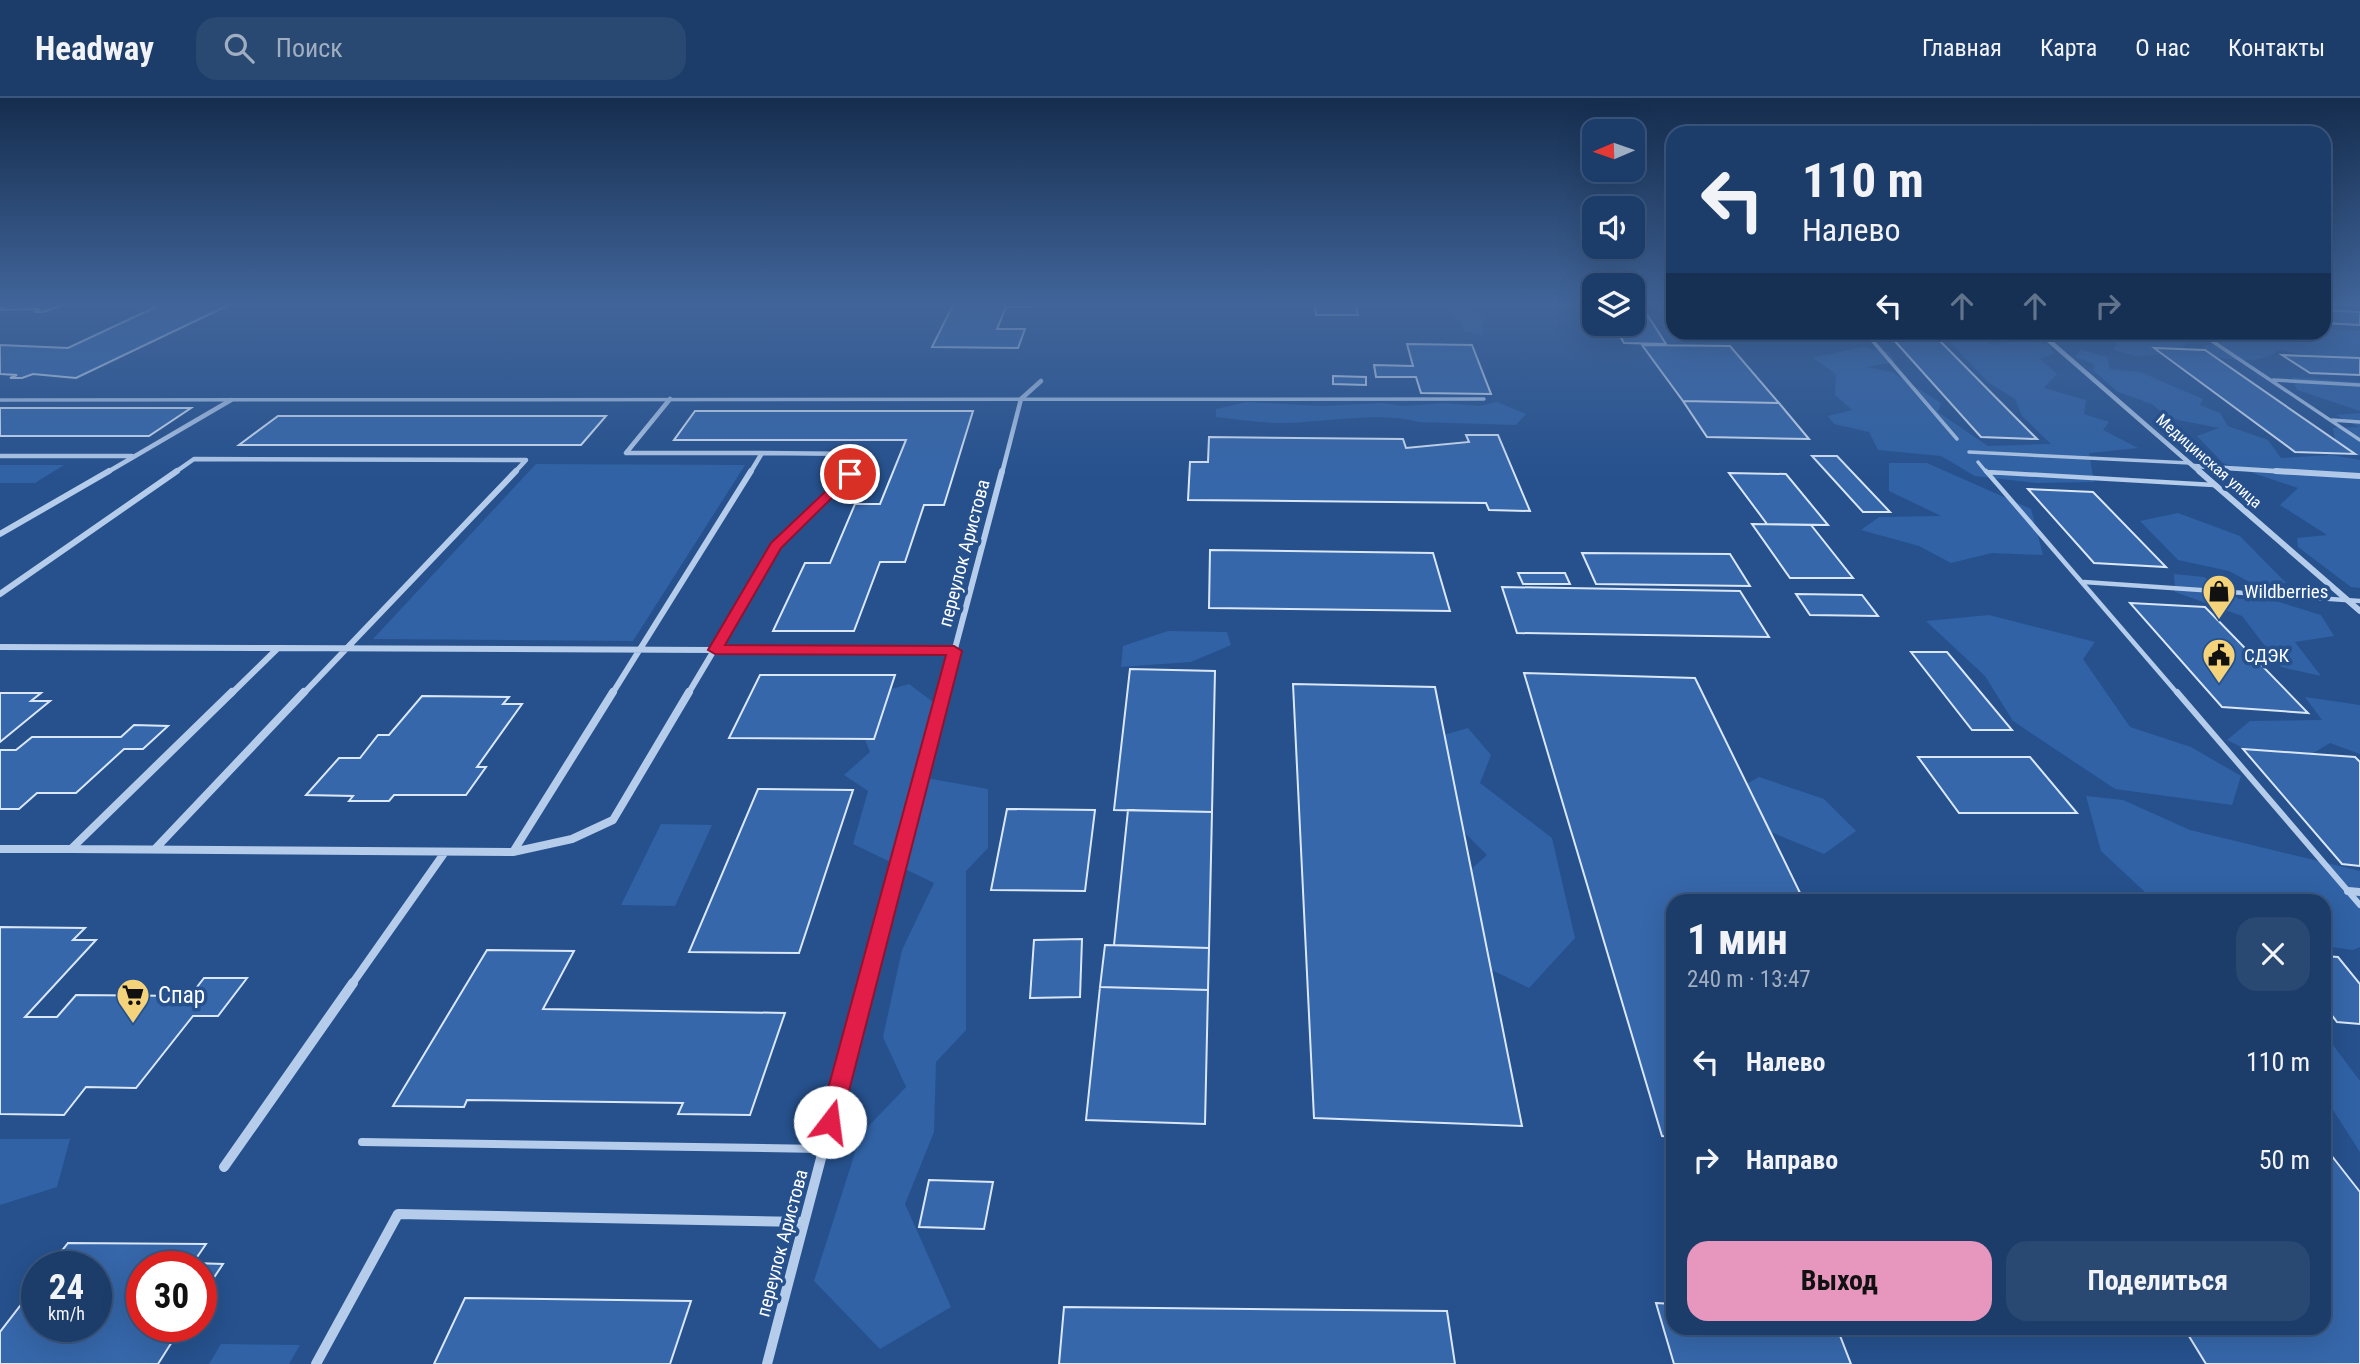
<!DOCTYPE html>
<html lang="ru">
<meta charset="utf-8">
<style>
:root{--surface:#1c3d6a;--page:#294872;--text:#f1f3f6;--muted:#a0aec1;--line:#3a567e;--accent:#e797bd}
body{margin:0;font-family:"Roboto Condensed",sans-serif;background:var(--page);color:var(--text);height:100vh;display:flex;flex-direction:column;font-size:26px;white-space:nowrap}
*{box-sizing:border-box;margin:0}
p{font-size:23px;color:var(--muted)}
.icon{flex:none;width:38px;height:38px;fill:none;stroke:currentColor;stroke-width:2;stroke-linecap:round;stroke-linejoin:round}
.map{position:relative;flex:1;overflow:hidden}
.panel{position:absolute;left:1666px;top:796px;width:665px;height:441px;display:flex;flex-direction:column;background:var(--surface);border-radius:21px;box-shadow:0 7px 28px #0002,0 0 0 2px var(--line)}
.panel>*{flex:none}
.banner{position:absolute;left:1666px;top:28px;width:665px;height:214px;border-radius:21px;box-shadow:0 7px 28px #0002,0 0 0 2px var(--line);background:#1c3d6a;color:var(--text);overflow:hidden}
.needle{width:46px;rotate:268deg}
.tools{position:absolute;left:1582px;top:21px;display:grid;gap:14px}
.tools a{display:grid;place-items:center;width:63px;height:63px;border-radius:14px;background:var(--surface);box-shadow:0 7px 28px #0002,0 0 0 2px var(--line);font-size:35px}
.speed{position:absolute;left:21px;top:1153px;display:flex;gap:14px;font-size:35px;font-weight:700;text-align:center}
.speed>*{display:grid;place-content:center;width:91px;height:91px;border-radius:50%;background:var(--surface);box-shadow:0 7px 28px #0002,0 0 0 2px var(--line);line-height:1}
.speed small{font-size:18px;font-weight:400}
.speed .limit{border:10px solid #d22;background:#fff;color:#111}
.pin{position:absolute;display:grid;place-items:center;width:60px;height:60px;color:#fff;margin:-30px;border:4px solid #fff;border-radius:50%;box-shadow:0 2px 7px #0007}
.me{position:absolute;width:77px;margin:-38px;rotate:15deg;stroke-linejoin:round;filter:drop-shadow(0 0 5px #0008)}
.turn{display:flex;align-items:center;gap:24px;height:147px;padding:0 21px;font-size:32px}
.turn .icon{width:91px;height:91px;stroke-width:2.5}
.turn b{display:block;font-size:49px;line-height:60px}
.lanes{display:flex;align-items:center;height:66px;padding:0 21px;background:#0003;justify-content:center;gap:35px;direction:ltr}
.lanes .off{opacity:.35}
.round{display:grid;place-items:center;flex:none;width:74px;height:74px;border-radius:21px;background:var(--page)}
.head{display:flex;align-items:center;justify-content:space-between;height:119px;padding:0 21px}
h1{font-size:42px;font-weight:700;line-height:52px}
.action{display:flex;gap:14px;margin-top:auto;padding:14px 21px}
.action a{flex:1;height:80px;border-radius:21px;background:var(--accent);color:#111;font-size:28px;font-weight:700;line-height:80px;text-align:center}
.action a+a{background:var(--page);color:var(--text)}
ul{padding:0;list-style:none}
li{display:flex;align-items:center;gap:21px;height:98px;padding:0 21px}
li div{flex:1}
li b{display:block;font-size:26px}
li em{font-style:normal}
header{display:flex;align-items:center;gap:42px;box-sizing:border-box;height:98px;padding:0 35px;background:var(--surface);border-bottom:2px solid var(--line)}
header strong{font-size:33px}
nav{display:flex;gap:38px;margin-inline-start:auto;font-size:24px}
.search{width:490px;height:63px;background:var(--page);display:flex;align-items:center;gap:18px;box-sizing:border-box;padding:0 24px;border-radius:21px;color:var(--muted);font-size:26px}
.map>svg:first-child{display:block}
</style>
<header>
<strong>Headway</strong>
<div class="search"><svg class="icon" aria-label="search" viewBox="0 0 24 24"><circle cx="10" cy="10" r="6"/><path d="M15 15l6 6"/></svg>Поиск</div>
<nav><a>Главная</a><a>Карта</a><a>О нас</a><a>Контакты</a></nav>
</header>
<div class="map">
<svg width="2360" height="1266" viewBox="0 0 2360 1266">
<rect width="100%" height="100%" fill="#26518d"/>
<!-- green -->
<path fill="#3062a5" d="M 1457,205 L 1469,205 L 1467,212 L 1483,218 L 1482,236 L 1463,233 L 1462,224 L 1451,215 Z
M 2324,231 L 2360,233 L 2360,262 L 2333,262 L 2280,252 C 2257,268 2228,262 2202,255 L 2204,248 L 2236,241 L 2220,235 L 2324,234 Z
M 1872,235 L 1952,235 L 1994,247 L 2020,242 L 2047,246 L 2055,255 L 2040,261 L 2057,276 L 2044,290 L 2086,302 L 2084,316 L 2109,324 L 2103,332 L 2138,350 L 2089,355 L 2094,384 L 2037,385 L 1975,378 L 1941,358 L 1878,352 L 1869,334 L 1834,326 L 1828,318 L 1852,312 L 1835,297 L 1836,276 L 1813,260 L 1862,249 L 1889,254 L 1895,264 L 1866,269 L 1892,274 L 1941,305 L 1938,314 L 1988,348 L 2051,346 L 2022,318 L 2015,301 L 1989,285 L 1947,241 Z
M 2103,235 L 2185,235 L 2186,246 L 2177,256 L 2135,258 L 2113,252 L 2121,240 Z
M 2081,252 L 2107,259 L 2110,271 L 2140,274 L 2203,301 L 2200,307 L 2220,315 L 2228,328 L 2268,342 L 2281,360 L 2331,357 L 2360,362 L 2360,490 L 2351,489 L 2298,449 L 2297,440 L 2327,437 L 2280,407 L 2298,390 L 2223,365 L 2197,338 L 2219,330 L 2168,320 L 2152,306 L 2118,294 L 2093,272 L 2094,266 L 2075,259 Z
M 2292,279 L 2360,284 L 2360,313 L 2297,292 Z
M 1246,304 L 1323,308 L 1382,305 L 1404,308 L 1444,305 L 1480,308 L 1497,304 L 1526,316 L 1516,327 L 1419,324 C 1378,313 1324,325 1282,325 C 1260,325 1237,321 1216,319 L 1216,311 Z
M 2360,315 L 2360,358 L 2336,348 L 2333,330 L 2359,329 L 2336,317 Z
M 1889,365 L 1927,365 L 2031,411 L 2043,457 L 1992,455 L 1951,465 L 1919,448 L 1861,432 L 1879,419 L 1941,418 L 1889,393 Z
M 536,366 L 745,367 L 633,543 L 373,541 Z
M 0,367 L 64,367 L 35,385 L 0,385 Z
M 2178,415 L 2240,438 L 2286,485 L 2257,488 L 2229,473 L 2178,462 L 2140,423 Z
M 2174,476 L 2204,479 L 2239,501 L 2269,501 L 2321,517 L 2334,538 L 2295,544 L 2321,578 L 2281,569 L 2242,518 L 2175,494 Z
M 1989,517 L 2095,544 L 2083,561 L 2130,629 L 2191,649 L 2241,678 L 2232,707 L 2115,691 L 2013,623 L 1985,578 L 1926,523 Z
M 1168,533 L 1227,534 L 1231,547 L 1191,564 L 1121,569 L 1123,548 Z
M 909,586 L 941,610 L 915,678 L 988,691 L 988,750 L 966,773 L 966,932 L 936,964 L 934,1034 L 905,1106 L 951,1209 L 880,1251 L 814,1183 L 861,1036 L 906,989 L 883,939 L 902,852 L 934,785 L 853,746 L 868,693 L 844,677 L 870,654 L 850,603 Z
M 2305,599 L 2360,607 L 2360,656 L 2330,645 L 2287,671 L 2227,642 L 2250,623 L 2322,622 Z
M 1468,630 L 1491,657 L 1480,685 L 1552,740 L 1575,840 L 1529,890 L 1467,860 L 1446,794 L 1487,757 L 1433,703 L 1426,642 Z
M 1759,679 L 1824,701 L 1856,733 L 1824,756 L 1742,722 L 1731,695 Z
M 2086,698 L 2123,702 L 2190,732 L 2360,773 L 2360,849 L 2353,852 L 2324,848 L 2324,803 L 2166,803 L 2146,795 L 2101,753 Z
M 661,726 L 712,727 L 675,808 L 621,807 Z
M 2324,935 L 2360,983 L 2360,1054 L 2324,998 Z
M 0,1041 L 70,1041 L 57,1089 L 0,1107 Z
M 221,1246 L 300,1247 L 289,1266 L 209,1266 Z"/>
<!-- building -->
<path fill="#3667aa" stroke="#dae7f8" stroke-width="2" d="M 0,205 L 69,205 L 43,214 L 34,214 L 40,211 L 0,212 L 4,210 L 0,210 Z
M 164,205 L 233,205 L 76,280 L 33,276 L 22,280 L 10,280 L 17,277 L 0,276 L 0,247 L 68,250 Z
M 954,205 L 1033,205 L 1032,209 L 1006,209 L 997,231 L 1025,231 L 1018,250 L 932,249 Z
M 1314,205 L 1355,205 L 1358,217 L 1316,217 Z
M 1633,210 L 1643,210 L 1666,246 L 1624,245 L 1613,226 L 1633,226 Z
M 2324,212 L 2360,214 L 2360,227 L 2324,225 Z
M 1893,241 L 1940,243 L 2037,341 L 1981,339 Z
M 1407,246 L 1472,247 L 1491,296 L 1421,295 L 1416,279 L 1376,279 L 1374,267 L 1413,268 Z
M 1642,247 L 1730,248 L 1779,305 L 1683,303 Z
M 2154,250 L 2205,252 L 2355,356 L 2295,354 Z
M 2282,257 L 2360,260 L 2360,277 L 2310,275 Z
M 1333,278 L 1366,279 L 1366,287 L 1333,286 Z
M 1683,303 L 1779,305 L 1809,341 L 1707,339 Z
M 0,310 L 191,310 L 149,338 L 0,338 Z
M 695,313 L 973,313 L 944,407 L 924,407 L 905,464 L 880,464 L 854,533 L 773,533 L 805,465 L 830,465 L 855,406 L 880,406 L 906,342 L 674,342 Z
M 278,318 L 606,318 L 581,347 L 239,347 Z
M 1466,337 L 1498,337 L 1530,413 L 1489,412 L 1486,405 L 1188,402 L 1190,364 L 1208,364 L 1209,339 L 1403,341 L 1406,350 L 1469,344 Z
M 1812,358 L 1837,358 L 1890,414 L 1863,414 Z
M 1729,375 L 1786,376 L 1828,427 L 1767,426 Z
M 2028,391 L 2093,394 L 2166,469 L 2094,465 Z
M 1752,426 L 1811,427 L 1853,480 L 1790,480 Z
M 1210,452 L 1433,455 L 1450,513 L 1209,510 Z
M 1582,455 L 1730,456 L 1750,488 L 1596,486 Z
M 1518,475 L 1565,475 L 1570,486 L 1523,486 Z
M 1502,489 L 1740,493 L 1769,539 L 1517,535 Z
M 1796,496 L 1862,497 L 1878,518 L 1810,517 Z
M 2130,505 L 2205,509 L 2308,615 L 2222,609 Z
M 1911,554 L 1947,554 L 2012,632 L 1972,632 Z
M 1130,571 L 1215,573 L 1212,714 L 1114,712 Z
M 1524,575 L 1695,580 L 1804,803 L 1673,803 L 1673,1039 L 1662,1038 Z
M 760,577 L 895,577 L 874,641 L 729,640 Z
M 1293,586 L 1435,589 L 1522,1028 L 1314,1020 Z
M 0,595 L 41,595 L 31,603 L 50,603 L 0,644 Z
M 422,598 L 509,599 L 503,606 L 522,606 L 477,669 L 486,669 L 466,697 L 394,697 L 389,703 L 349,703 L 353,698 L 306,697 L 339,660 L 360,660 L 378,637 L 389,637 Z
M 134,627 L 168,628 L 143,651 L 124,651 L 76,695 L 37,695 L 19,711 L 0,711 L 0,652 L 16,652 L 32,639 L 121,639 Z
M 2243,651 L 2355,659 L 2360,664 L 2360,768 L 2342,766 Z
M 1918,659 L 2030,659 L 2077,715 L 1959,715 Z
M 758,691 L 853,692 L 799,855 L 689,854 Z
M 1007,711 L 1095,712 L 1085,793 L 991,792 Z
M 1128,712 L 1212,714 L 1209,850 L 1114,847 Z
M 0,829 L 85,830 L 73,842 L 96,842 L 25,919 L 57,919 L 76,897 L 190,898 L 204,880 L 247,880 L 218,918 L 193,918 L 136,990 L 86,989 L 64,1017 L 0,1016 Z
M 1082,841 L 1080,899 L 1030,900 L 1034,842 Z
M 1105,847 L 1209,850 L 1208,892 L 1100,889 Z
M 487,852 L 574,853 L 543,911 L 785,915 L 750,1017 L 678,1016 L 683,1005 L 467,1002 L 464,1009 L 393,1008 Z
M 2324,858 L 2338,859 L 2360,886 L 2360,926 L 2337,924 L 2324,907 Z
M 1100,889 L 1208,892 L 1205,1026 L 1086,1022 Z
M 2324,1048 L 2360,1094 L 2360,1266 L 2206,1266 L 2184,1230 L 2324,1230 Z
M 929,1082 L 993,1084 L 984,1131 L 919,1129 Z
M 68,1145 L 206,1146 L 193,1165 L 223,1166 L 201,1199 L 201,1169 L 142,1169 L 142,1228 L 182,1228 L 158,1266 L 0,1266 L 0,1234 L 37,1186 L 37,1228 L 96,1228 L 96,1169 L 49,1169 Z
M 465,1200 L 691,1203 L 670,1266 L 434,1266 Z
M 1656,1205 L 1673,1206 L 1673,1230 L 1837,1230 L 1851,1266 L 1674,1266 Z
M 1064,1209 L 1447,1213 L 1455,1266 L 1059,1266 Z"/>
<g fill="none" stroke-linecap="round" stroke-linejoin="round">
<!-- service-far3 -->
<path stroke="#b5cceb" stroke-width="3.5" d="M 2324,205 L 2360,207
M 1865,234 L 1957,341
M 2156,234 L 2203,237 L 2360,342
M 2273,282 L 2360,287
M 0,302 L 1484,301
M 2332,322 L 2360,324
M 1969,354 L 2190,365
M 1978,364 L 1987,375
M 1987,374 L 2000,375"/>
<!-- service-far2 -->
<path stroke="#b5cceb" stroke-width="4.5" d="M 1986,373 L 2178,596
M 1987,374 L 2214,387
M 2084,484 L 2360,503"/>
<!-- service-far1 -->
<path stroke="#b5cceb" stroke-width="6" d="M 2177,594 L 2360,807"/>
<!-- service -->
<path stroke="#b5cceb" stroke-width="8" d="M 362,1044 L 823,1051"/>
<!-- minor-far3 -->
<path stroke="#b5cceb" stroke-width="4.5" d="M 2039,234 L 2201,375
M 670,301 L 626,355 L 762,355 L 750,375
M 762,355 L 860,356 L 852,375
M 0,358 L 132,358
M 2194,368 L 2306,375
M 106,375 L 231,302
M 174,375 L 194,361 L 526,362 L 514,375
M 1002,375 L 1021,301 L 1041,283"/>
<!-- minor-far2 -->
<path stroke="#b5cceb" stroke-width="6" d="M 2199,373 L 2360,513
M 2276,373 L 2360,378
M 0,436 L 109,373
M 0,496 L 177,373
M 0,549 L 278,550 L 231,596
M 278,550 L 954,553
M 303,596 L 516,373
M 612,596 L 751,373
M 688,596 L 776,448 L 852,373
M 943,596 L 1002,373"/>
<!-- minor-far1 -->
<path stroke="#b5cceb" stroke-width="8" d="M 0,751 L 71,751 L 232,594
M 71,751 L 513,754 L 613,594
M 155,751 L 304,594
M 513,754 L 572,741 L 613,722 L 689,594
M 2348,793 L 2360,794
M 352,886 L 445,754
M 867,886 L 944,594"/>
<!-- minor -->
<path stroke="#b5cceb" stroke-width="10" d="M 224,1069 L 353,885
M 316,1266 L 398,1116 L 804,1124
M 767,1266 L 867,885"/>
</g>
<!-- sky -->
<linearGradient id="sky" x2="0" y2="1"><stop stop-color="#152d4e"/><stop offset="0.54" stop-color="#41659a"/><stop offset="1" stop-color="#41659a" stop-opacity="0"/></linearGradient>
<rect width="2360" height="382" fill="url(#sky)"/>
<!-- route -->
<path fill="#e11d48" stroke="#92132f" stroke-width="2" d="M 846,374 L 856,376 L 781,450 L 725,547 L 954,548 L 962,553 L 841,1024 L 838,1031 L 830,1034 L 822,1031 L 819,1024 L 946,557 L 715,556 L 708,552 L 771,445 Z"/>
<!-- icons -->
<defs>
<symbol id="shop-pin" viewBox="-11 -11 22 30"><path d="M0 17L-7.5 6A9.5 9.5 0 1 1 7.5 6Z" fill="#f4d37a" stroke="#26518d"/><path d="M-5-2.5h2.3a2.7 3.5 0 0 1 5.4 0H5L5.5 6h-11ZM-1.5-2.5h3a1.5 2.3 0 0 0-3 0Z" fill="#111"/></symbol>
<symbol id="civic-pin" viewBox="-11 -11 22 30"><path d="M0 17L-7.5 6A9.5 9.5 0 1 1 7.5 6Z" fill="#f4d37a" stroke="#26518d"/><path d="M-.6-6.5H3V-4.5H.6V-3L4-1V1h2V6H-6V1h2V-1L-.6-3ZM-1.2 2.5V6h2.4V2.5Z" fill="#111"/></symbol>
<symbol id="supermarket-pin" viewBox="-11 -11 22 30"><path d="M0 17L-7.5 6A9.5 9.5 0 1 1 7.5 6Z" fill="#f4d37a" stroke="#26518d"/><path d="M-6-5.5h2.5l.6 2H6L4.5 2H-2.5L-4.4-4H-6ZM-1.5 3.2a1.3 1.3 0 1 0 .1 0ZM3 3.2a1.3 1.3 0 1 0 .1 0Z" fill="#111"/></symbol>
</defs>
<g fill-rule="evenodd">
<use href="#shop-pin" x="2200" y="474" width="38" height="52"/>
<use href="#civic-pin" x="2200" y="538" width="38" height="52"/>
<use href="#supermarket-pin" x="114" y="878" width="38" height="52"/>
</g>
<g text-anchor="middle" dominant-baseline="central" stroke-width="7" stroke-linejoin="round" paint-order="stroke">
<!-- far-street labels -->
<g font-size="16" fill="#fff" stroke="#26518d">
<text transform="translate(2209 363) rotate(41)">Медицинская улица</text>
</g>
<!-- street labels -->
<g font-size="19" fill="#fff" stroke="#26518d">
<text transform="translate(964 455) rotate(-75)">переулок Аристова</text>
<text transform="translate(782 1145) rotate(-75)">переулок Аристова</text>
</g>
<!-- poi labels -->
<g font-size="19" fill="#fff" stroke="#26518d" text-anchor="start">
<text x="2244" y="493">Wildberries</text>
<text x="2244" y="557">СДЭК</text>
</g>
<!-- near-poi labels -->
<g font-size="23" fill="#fff" stroke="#26518d" text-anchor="start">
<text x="158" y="897">Спар</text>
</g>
</g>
</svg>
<div class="tools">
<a><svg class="needle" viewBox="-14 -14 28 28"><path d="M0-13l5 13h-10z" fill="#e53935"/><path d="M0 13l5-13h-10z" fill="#a0aec1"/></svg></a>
<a><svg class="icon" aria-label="sound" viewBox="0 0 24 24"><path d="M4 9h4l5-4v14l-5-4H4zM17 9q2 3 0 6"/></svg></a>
<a><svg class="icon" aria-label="layers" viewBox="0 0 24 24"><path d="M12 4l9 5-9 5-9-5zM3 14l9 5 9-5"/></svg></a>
</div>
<div class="speed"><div>24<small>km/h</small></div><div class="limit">30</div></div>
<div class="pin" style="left:850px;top:376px;background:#d93025"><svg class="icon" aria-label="arrive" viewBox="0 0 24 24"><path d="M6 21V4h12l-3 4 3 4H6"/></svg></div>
<svg class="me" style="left:830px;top:1024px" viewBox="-20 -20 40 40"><circle r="19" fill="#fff"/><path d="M0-13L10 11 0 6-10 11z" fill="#e11d48"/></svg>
<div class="banner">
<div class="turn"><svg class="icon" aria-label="left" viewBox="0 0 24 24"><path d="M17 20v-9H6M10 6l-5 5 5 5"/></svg><div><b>110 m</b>Налево</div></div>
<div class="lanes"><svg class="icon" aria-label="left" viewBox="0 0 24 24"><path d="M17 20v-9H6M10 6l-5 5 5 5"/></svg><svg class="icon off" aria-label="ahead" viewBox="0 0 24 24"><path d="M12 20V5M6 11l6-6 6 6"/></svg><svg class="icon off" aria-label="ahead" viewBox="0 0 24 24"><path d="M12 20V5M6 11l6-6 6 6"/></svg><svg class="icon off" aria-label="right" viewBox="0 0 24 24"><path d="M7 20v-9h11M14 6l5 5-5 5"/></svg></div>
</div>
<section class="panel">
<div class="head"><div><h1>1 мин</h1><p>240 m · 13:47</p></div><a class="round"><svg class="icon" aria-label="close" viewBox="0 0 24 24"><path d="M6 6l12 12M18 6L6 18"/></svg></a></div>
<ul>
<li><svg class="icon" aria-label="left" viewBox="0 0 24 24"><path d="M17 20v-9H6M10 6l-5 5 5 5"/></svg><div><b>Налево</b></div><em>110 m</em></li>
<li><svg class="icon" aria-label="right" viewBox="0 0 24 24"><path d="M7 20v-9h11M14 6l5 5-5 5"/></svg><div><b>Направо</b></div><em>50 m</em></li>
</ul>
<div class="action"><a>Выход</a><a>Поделиться</a></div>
</section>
</div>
